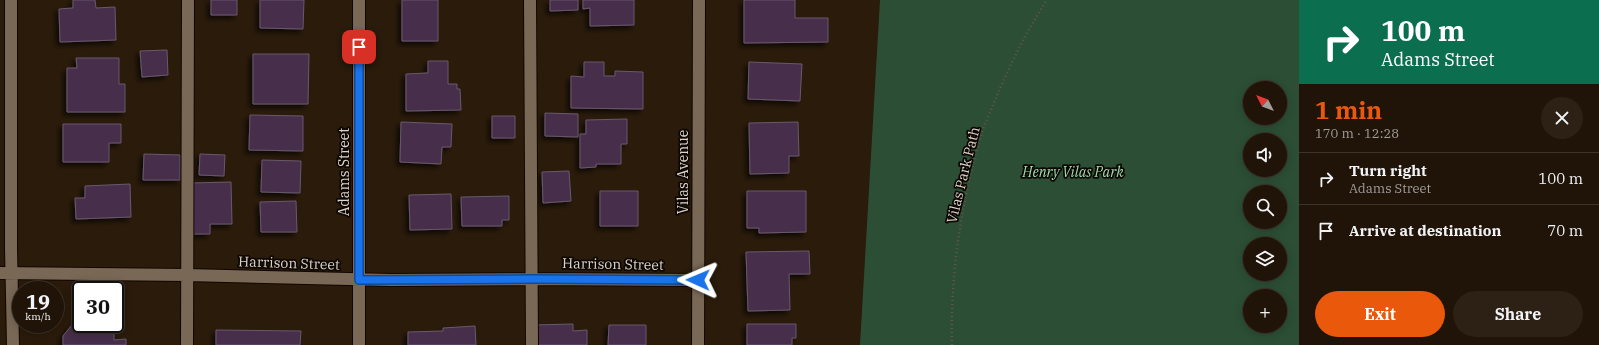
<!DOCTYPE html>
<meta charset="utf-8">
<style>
:root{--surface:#201408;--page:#2d2116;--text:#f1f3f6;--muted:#a29e9c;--line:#3d3329;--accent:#ea580c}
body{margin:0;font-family:"IBM Plex Serif",serif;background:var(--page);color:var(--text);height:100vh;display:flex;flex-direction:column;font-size:15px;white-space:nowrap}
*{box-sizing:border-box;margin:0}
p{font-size:13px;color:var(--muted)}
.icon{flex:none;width:22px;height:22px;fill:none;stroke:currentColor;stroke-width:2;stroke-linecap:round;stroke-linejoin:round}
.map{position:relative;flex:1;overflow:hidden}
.sheet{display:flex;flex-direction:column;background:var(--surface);width:300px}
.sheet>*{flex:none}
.hud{background:#0b6e4f;color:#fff;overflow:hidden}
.needle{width:26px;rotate:312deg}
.fabs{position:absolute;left:1243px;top:81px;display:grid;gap:8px}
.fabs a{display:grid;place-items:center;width:44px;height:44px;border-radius:50%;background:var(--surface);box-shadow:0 2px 10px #0003,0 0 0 1px var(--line);font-size:20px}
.speed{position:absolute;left:12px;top:281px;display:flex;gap:8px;font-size:20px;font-weight:700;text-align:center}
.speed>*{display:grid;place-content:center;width:52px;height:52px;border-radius:50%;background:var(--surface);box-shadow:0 2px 10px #0003,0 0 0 1px var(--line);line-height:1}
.speed small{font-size:10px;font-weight:400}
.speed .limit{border:2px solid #111;border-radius:6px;background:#fff;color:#111}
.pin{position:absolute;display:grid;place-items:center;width:34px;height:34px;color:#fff;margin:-17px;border-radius:8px;box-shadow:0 2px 6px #0006}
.me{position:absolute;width:44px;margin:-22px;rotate:271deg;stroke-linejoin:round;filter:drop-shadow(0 0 3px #0008)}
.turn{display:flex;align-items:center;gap:14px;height:84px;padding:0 16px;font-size:18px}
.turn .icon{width:52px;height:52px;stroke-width:2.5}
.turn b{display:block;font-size:28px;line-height:34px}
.round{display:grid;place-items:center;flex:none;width:42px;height:42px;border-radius:21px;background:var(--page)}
.headline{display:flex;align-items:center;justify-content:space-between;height:68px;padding:0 16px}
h1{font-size:24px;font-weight:800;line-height:30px;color:var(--accent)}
.cta{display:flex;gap:8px;margin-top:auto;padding:8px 16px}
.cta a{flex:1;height:46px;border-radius:24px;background:var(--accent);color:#fff;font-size:16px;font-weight:800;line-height:46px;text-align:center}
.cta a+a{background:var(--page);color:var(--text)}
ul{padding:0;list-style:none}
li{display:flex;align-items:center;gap:12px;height:52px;padding:0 16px;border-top:1px solid var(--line)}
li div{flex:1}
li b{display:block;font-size:15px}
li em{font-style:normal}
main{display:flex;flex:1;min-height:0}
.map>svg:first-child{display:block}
</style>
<main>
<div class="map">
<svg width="1299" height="345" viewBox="0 0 1299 345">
<defs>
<filter id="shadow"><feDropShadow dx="-3.5" dy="3.5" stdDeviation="2" flood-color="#0009"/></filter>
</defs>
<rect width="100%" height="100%" fill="#2a1b0b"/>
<!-- green -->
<path fill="#2c4e35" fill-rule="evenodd" d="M 880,0 L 1299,0 L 1299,345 L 860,345 ZM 1250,88 L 1280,88 L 1280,118 L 1250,118 ZM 1250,140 L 1280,140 L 1280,170 L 1250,170 ZM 1250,192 L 1280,192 L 1280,222 L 1250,222 ZM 1250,244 L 1280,244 L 1280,274 L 1250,274 ZM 1250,296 L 1280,296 L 1280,326 L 1250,326 Z"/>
<!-- building -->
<path fill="#462e4c" stroke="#68596c" filter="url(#shadow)" d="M 73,0 L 95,0 L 96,8 L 115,7 L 116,40 L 60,42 L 59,9 L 73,8 Z
M 211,0 L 237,0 L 237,15 L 211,15 Z
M 260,0 L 304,0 L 303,29 L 260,28 Z
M 402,0 L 438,0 L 438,41 L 402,41 Z
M 550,0 L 578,0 L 578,10 L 550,11 Z
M 583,0 L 634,0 L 634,25 L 590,26 L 590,8 L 583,9 Z
M 744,0 L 795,0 L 795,18 L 828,18 L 828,42 L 744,43 Z
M 167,50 L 168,75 L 142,77 L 140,51 Z
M 253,54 L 309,54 L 308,104 L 253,104 Z
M 76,58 L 119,58 L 119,84 L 125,84 L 125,112 L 67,112 L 67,68 L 77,68 Z
M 428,61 L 448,61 L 448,84 L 457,84 L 457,89 L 460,89 L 461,110 L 406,111 L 406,74 L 428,73 Z
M 584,62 L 604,62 L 604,76 L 615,76 L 615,71 L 643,72 L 643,109 L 571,108 L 571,76 L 584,77 Z
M 749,62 L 802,64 L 800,101 L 748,99 Z
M 545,113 L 578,114 L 578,137 L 545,136 Z
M 250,115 L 303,116 L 303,151 L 249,150 Z
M 492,116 L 515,116 L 515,138 L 492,138 Z
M 627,119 L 627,144 L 621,144 L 621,164 L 596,164 L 596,167 L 580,168 L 580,134 L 586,134 L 586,120 Z
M 401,122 L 452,124 L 451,147 L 442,147 L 441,164 L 400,162 Z
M 798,122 L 799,156 L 789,156 L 789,173 L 750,174 L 749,123 Z
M 63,124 L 121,124 L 121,143 L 109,143 L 109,162 L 63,162 Z
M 144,154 L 180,155 L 180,180 L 143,180 Z
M 200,154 L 225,155 L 224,176 L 199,175 Z
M 262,160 L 301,161 L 300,193 L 261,192 Z
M 569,171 L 571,201 L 543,203 L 542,172 Z
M 231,182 L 232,224 L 210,224 L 210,234 L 193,234 L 192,183 Z
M 130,184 L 131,217 L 76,219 L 75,198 L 85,198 L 85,186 Z
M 600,191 L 638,191 L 638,226 L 600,226 Z
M 747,191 L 806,191 L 806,232 L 759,233 L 759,228 L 747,228 Z
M 451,194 L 452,229 L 410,230 L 409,195 Z
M 509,196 L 509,220 L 502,220 L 502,226 L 462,226 L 461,197 Z
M 296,201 L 297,232 L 261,232 L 260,202 Z
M 809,251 L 810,274 L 789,274 L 790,310 L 748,311 L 746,252 Z
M 89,324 L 89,330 L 114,329 L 114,340 L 126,339 L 126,345 L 63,345 L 63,336 L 71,326 Z
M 573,324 L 573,331 L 587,330 L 587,345 L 534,345 L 534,325 Z
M 747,324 L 796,324 L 796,338 L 792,338 L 792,345 L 747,345 Z
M 609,325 L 646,325 L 646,345 L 608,345 Z
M 475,326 L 476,345 L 408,345 L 408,332 L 443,331 L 443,328 Z
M 216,330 L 301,331 L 300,345 L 216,345 Z"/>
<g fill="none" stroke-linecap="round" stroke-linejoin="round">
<defs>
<path id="minor" d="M 11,0 L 11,248 L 13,345
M 530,0 L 532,345
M 0,273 L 187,275 L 391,280 L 532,279 L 698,280
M 187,345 L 188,0
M 359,345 L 359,0
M 698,345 L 699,0"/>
</defs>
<!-- minor casing -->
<use href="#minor" stroke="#120600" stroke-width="14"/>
<!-- path -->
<path stroke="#645648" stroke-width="2.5" stroke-dasharray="1 3" stroke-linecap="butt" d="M 952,345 C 950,277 961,201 981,136 C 984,125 989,115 993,105 C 1008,69 1025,33 1047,0"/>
<!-- minor -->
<use href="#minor" stroke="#796856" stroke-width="12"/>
</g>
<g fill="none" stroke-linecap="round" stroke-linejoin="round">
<defs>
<path id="route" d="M 359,47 L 359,280 L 532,279 L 698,280"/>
</defs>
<!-- route casing -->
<use href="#route" stroke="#114b97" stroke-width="10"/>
<!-- route -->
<use href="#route" stroke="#1a73e8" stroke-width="7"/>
</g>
<g text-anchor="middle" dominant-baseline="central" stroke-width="3.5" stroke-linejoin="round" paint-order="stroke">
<!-- street labels -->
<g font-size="14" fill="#ded4ca" stroke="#0d0703">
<text transform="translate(344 172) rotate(-90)">Adams Street</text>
<text transform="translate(683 172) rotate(-90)">Vilas Avenue</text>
<text transform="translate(963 175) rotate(-76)">Vilas Park Path</text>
<text transform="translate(289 263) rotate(2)">Harrison Street</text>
<text transform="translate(613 264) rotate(1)">Harrison Street</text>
</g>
<!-- park labels -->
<g font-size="14" font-style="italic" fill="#a1deaf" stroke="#0d0703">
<text x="1073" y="172">Henry Vilas Park</text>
</g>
</g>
</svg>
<div class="fabs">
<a><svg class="needle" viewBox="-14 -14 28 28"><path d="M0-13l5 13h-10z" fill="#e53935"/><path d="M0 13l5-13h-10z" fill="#a29e9c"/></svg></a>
<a><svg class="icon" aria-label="sound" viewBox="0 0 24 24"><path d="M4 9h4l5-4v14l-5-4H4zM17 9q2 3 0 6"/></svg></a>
<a><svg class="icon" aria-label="search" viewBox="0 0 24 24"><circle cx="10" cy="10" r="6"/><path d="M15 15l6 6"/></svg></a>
<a><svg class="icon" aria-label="layers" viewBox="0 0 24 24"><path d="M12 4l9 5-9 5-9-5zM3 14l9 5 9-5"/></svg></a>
<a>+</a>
</div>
<div class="speed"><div>19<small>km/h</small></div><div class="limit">30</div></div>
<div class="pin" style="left:359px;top:47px;background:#d93025"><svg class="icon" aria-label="arrive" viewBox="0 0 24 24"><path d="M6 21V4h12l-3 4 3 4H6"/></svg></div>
<svg class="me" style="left:698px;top:280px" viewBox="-20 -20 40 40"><path d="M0-17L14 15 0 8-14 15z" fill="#1a73e8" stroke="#fff" stroke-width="4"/></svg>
</div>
<section class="sheet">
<div class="hud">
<div class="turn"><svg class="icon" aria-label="right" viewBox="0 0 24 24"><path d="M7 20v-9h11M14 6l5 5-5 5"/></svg><div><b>100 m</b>Adams Street</div></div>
</div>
<div class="headline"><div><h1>1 min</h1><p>170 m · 12:28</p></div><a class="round"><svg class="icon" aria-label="close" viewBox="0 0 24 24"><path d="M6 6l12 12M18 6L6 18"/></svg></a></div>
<ul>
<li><svg class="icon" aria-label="right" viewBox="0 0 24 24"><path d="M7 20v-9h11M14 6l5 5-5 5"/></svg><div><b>Turn right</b><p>Adams Street</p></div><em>100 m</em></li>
<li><svg class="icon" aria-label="arrive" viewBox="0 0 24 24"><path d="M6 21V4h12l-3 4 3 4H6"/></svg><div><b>Arrive at destination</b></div><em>70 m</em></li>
</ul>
<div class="cta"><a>Exit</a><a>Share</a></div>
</section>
</main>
